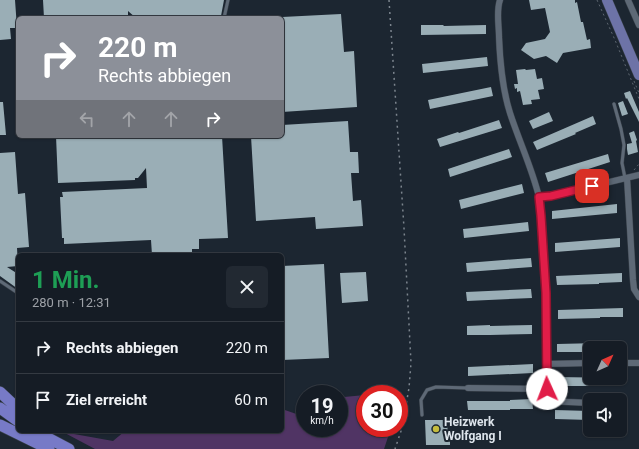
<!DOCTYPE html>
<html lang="de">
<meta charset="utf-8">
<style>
:root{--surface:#151c25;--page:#222932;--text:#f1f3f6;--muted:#9da1a7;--line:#343a42}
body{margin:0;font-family:Roboto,sans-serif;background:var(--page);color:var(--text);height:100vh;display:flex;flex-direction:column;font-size:15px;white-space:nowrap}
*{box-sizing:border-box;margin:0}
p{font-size:13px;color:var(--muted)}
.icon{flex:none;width:22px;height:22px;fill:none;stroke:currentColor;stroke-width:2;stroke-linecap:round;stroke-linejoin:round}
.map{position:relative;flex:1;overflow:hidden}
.details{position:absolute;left:16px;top:253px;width:268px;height:180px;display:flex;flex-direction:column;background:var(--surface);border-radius:6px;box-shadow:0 1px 3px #0004,0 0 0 1px var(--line)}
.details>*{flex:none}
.guide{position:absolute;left:16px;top:16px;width:268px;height:122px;border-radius:6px;box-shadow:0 1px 3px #0004,0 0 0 1px var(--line);background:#8c9099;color:#fff;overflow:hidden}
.needle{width:26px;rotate:45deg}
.controls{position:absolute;left:583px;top:341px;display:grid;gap:8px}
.controls a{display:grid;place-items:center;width:44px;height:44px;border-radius:6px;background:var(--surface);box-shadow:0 1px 3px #0004,0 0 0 1px var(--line);font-size:20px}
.speed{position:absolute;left:296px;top:385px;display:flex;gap:8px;font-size:20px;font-weight:700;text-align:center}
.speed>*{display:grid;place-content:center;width:52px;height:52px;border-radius:50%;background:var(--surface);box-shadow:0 1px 3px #0004,0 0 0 1px var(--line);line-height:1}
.speed small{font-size:10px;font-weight:400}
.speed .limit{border:6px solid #d22;background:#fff;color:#111}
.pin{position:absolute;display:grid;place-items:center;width:34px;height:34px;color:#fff;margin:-17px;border-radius:8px;box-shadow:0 2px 6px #0006}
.me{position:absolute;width:44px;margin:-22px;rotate:358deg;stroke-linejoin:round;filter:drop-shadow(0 0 3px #0008)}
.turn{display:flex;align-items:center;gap:14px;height:84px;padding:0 16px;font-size:18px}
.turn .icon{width:52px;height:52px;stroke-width:2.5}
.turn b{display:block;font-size:28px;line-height:34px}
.lanes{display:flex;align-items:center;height:38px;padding:0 16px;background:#0003;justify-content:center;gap:20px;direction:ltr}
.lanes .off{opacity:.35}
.round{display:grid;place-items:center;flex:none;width:42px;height:42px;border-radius:6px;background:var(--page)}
.overview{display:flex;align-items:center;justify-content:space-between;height:68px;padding:0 16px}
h1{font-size:24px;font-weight:700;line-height:30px;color:#1e9e55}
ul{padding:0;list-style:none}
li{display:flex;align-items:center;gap:12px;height:52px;padding:0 16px;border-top:1px solid var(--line)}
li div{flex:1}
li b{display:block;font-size:15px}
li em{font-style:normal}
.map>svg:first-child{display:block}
</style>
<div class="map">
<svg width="639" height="449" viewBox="0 0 639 449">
<rect width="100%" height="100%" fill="#1c2631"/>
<!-- green -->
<path fill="#503464" d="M 365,395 L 365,428 L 391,428 L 384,449 L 95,449 L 63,432 L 113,441 L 125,431 L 282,431 L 282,409 L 305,417 L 305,428 L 339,428 L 339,426 L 343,426 L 344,397 Z"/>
<!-- building -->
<path fill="#9aaeb6" d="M 0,0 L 15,0 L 17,28 L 10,28 L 11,39 L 0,40 Z
M 43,0 L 224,0 L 221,16 L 217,18 L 136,18 L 128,11 L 128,18 L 44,18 Z
M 529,0 L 575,0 L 575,3 L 577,2 L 581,22 L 583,22 L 587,40 L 590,39 L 591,48 L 563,53 L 557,63 L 546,56 L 534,59 L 521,50 L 526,43 L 545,39 L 550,32 L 545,8 L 531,10 Z
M 341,14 L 344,52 L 354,51 L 357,107 L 282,112 L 282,17 Z
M 421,25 L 443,25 L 444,26 L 486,25 L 486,34 L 421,35 Z
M 487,57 L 488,66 L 423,73 L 422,64 Z
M 525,69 L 526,70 L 535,69 L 537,79 L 542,78 L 544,89 L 538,90 L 540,99 L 531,100 L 532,104 L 523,105 L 520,91 L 517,92 L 517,88 L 515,89 L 514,84 L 518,84 L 516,70 Z
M 491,87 L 493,96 L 430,109 L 428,100 Z
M 630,91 L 639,112 L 639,122 L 627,98 L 626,99 L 624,93 Z
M 623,101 L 628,114 L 622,116 L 618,103 Z
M 0,102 L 3,102 L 6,135 L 0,135 Z
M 549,112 L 553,121 L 533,129 L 529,121 Z
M 593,116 L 596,124 L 575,133 L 576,134 L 537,150 L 533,142 Z
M 499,120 L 502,128 L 440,147 L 437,139 L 458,132 L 459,133 Z
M 348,121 L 350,152 L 358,152 L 359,173 L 351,173 L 353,201 L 361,200 L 363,226 L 316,229 L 315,217 L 256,221 L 251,136 L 282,136 L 282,125 Z
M 634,131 L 637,140 L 636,141 L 638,152 L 628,155 L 627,149 L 627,144 L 632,143 L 629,133 Z
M 56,136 L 133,136 L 133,138 L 148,137 L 148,136 L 222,136 L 228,238 L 199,239 L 199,249 L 192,249 L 192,253 L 159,255 L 152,255 L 151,240 L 64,244 L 64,238 L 62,238 L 60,197 L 63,197 L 62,192 L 147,188 L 146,168 L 138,178 L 135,178 L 135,180 L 58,183 Z
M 509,149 L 512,157 L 450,177 L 448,169 L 469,162 Z
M 15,152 L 18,194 L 25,193 L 29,247 L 17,248 L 18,266 L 7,267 L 18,274 L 18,289 L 0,276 L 0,153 Z
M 608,154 L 610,162 L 548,182 L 545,173 Z
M 522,184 L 524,193 L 461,209 L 459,200 Z
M 617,204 L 617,213 L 552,219 L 552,211 Z
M 528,222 L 529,231 L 464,238 L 463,229 Z
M 620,238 L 620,247 L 555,252 L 555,243 Z
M 531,258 L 532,267 L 467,272 L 466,263 Z
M 324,264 L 329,358 L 282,360 L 282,266 Z
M 366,272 L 368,301 L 342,303 L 340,273 Z
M 622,273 L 622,282 L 599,283 L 599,284 L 557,285 L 556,276 Z
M 531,289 L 532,298 L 467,301 L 466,292 Z
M 623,308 L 623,317 L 600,317 L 600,318 L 558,319 L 558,310 Z
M 490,325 L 490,326 L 532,325 L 532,334 L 490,335 L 467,335 L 467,326 Z
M 599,342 L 622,342 L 622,348 L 590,348 L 590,352 L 557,352 L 557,344 L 599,343 Z
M 533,364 L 533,373 L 468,376 L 468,367 Z
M 557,377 L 622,378 L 622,385 L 599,385 L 599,386 L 557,386 Z
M 532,399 L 533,409 L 510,409 L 510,410 L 468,410 L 467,401 L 510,401 L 510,400 Z
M 555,410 L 590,411 L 590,420 L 555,419 Z
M 425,420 L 447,420 L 448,437 L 450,437 L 450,445 L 426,445 Z"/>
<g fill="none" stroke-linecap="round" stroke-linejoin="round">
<defs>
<path id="lane" d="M 224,18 L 228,0
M 614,104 L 621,129 L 624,145 L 622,163 L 625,178
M 0,281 L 18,293
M 422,415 L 421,400 L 427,390 L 436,387 L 468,388"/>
<path id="street" d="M 500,0 C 496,11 499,25 499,37 C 500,62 502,88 510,113 C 519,141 532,168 539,197 L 551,196 L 639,175
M 628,0 L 639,25
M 627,178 L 633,280 L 634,289 L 639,297
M 539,197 L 541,216 L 546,293 L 546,364
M 620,363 L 639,363
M 468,388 L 547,389 L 546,364 L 590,363
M 547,389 L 547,401 L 590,403"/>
<path id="primary" d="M 607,0 L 639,75"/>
<path id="highway" d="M 0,392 L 18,409
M 0,408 L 18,421
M 0,425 L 49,449
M 35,431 L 69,449"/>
</defs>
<!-- lane casing -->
<use href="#lane" stroke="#3a424b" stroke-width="4"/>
<!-- street casing -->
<use href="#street" stroke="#3a424b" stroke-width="7"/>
<!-- primary casing -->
<use href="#primary" stroke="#3a424b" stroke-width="11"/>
<!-- highway casing -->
<use href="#highway" stroke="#3a424b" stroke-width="12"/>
<!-- path -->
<path stroke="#5d6670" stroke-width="1" stroke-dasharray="2 3" stroke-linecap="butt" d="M 597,0 L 615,40 L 639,99
M 634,81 L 639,93
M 634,170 L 639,164"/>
<!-- lane -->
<use href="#lane" stroke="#5e6976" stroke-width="3"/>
<!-- street -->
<use href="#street" stroke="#5e6976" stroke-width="6"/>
<!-- primary -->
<use href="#primary" stroke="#6d73a7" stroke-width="10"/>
<!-- highway -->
<use href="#highway" stroke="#777ac7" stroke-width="11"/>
<!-- rail -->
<path stroke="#7c858e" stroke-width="1.5" stroke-dasharray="2 4" stroke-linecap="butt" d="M 389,0 L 404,228 L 411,363 L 409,388 L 402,428 L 395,449"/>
</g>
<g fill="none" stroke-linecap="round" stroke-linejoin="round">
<defs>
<path id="route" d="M 547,389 L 546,293 L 541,216 L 539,197 L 551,196 L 592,186"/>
</defs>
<!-- route casing -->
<use href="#route" stroke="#92132f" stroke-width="10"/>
<!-- route -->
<use href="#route" stroke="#e11d48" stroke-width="7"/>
</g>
<!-- markers -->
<circle fill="#c5bc3d" stroke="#1c2631" stroke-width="1.5" cx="436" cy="429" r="4"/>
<g text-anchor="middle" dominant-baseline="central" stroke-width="4" stroke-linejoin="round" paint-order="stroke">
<!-- poi labels -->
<g font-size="12" font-weight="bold" fill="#dde4eb" stroke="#1c2631" text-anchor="start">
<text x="444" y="422">Heizwerk<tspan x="444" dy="14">Wolfgang I</tspan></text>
</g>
</g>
</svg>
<div class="controls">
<a><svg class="needle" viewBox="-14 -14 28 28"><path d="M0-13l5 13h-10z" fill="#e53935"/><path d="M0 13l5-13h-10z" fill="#9da1a7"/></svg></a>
<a><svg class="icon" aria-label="sound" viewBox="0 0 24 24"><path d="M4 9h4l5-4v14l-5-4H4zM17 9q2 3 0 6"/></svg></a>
</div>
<div class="speed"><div>19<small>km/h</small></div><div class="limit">30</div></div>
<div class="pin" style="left:592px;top:186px;background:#d93025"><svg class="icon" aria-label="arrive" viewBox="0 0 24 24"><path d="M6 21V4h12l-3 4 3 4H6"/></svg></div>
<svg class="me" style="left:547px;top:389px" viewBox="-20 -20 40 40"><circle r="19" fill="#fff"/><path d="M0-13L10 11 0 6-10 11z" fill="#e11d48"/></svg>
<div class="guide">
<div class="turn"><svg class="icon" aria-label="right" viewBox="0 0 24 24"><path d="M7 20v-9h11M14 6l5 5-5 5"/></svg><div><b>220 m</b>Rechts abbiegen</div></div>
<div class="lanes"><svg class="icon off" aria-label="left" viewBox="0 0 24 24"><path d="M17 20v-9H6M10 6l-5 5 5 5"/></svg><svg class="icon off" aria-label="ahead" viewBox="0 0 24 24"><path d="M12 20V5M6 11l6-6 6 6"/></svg><svg class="icon off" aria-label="ahead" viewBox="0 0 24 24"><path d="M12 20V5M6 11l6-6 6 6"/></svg><svg class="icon" aria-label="right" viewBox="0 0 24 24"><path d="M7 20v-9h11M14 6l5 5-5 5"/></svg></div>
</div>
<section class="details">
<div class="overview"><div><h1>1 Min.</h1><p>280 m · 12:31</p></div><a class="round"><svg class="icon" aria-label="close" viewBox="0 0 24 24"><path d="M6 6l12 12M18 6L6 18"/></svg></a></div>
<ul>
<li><svg class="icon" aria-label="right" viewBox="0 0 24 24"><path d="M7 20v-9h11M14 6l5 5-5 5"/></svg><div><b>Rechts abbiegen</b></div><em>220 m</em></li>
<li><svg class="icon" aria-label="arrive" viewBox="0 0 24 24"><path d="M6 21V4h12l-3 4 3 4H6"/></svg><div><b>Ziel erreicht</b></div><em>60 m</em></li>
</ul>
</section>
</div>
